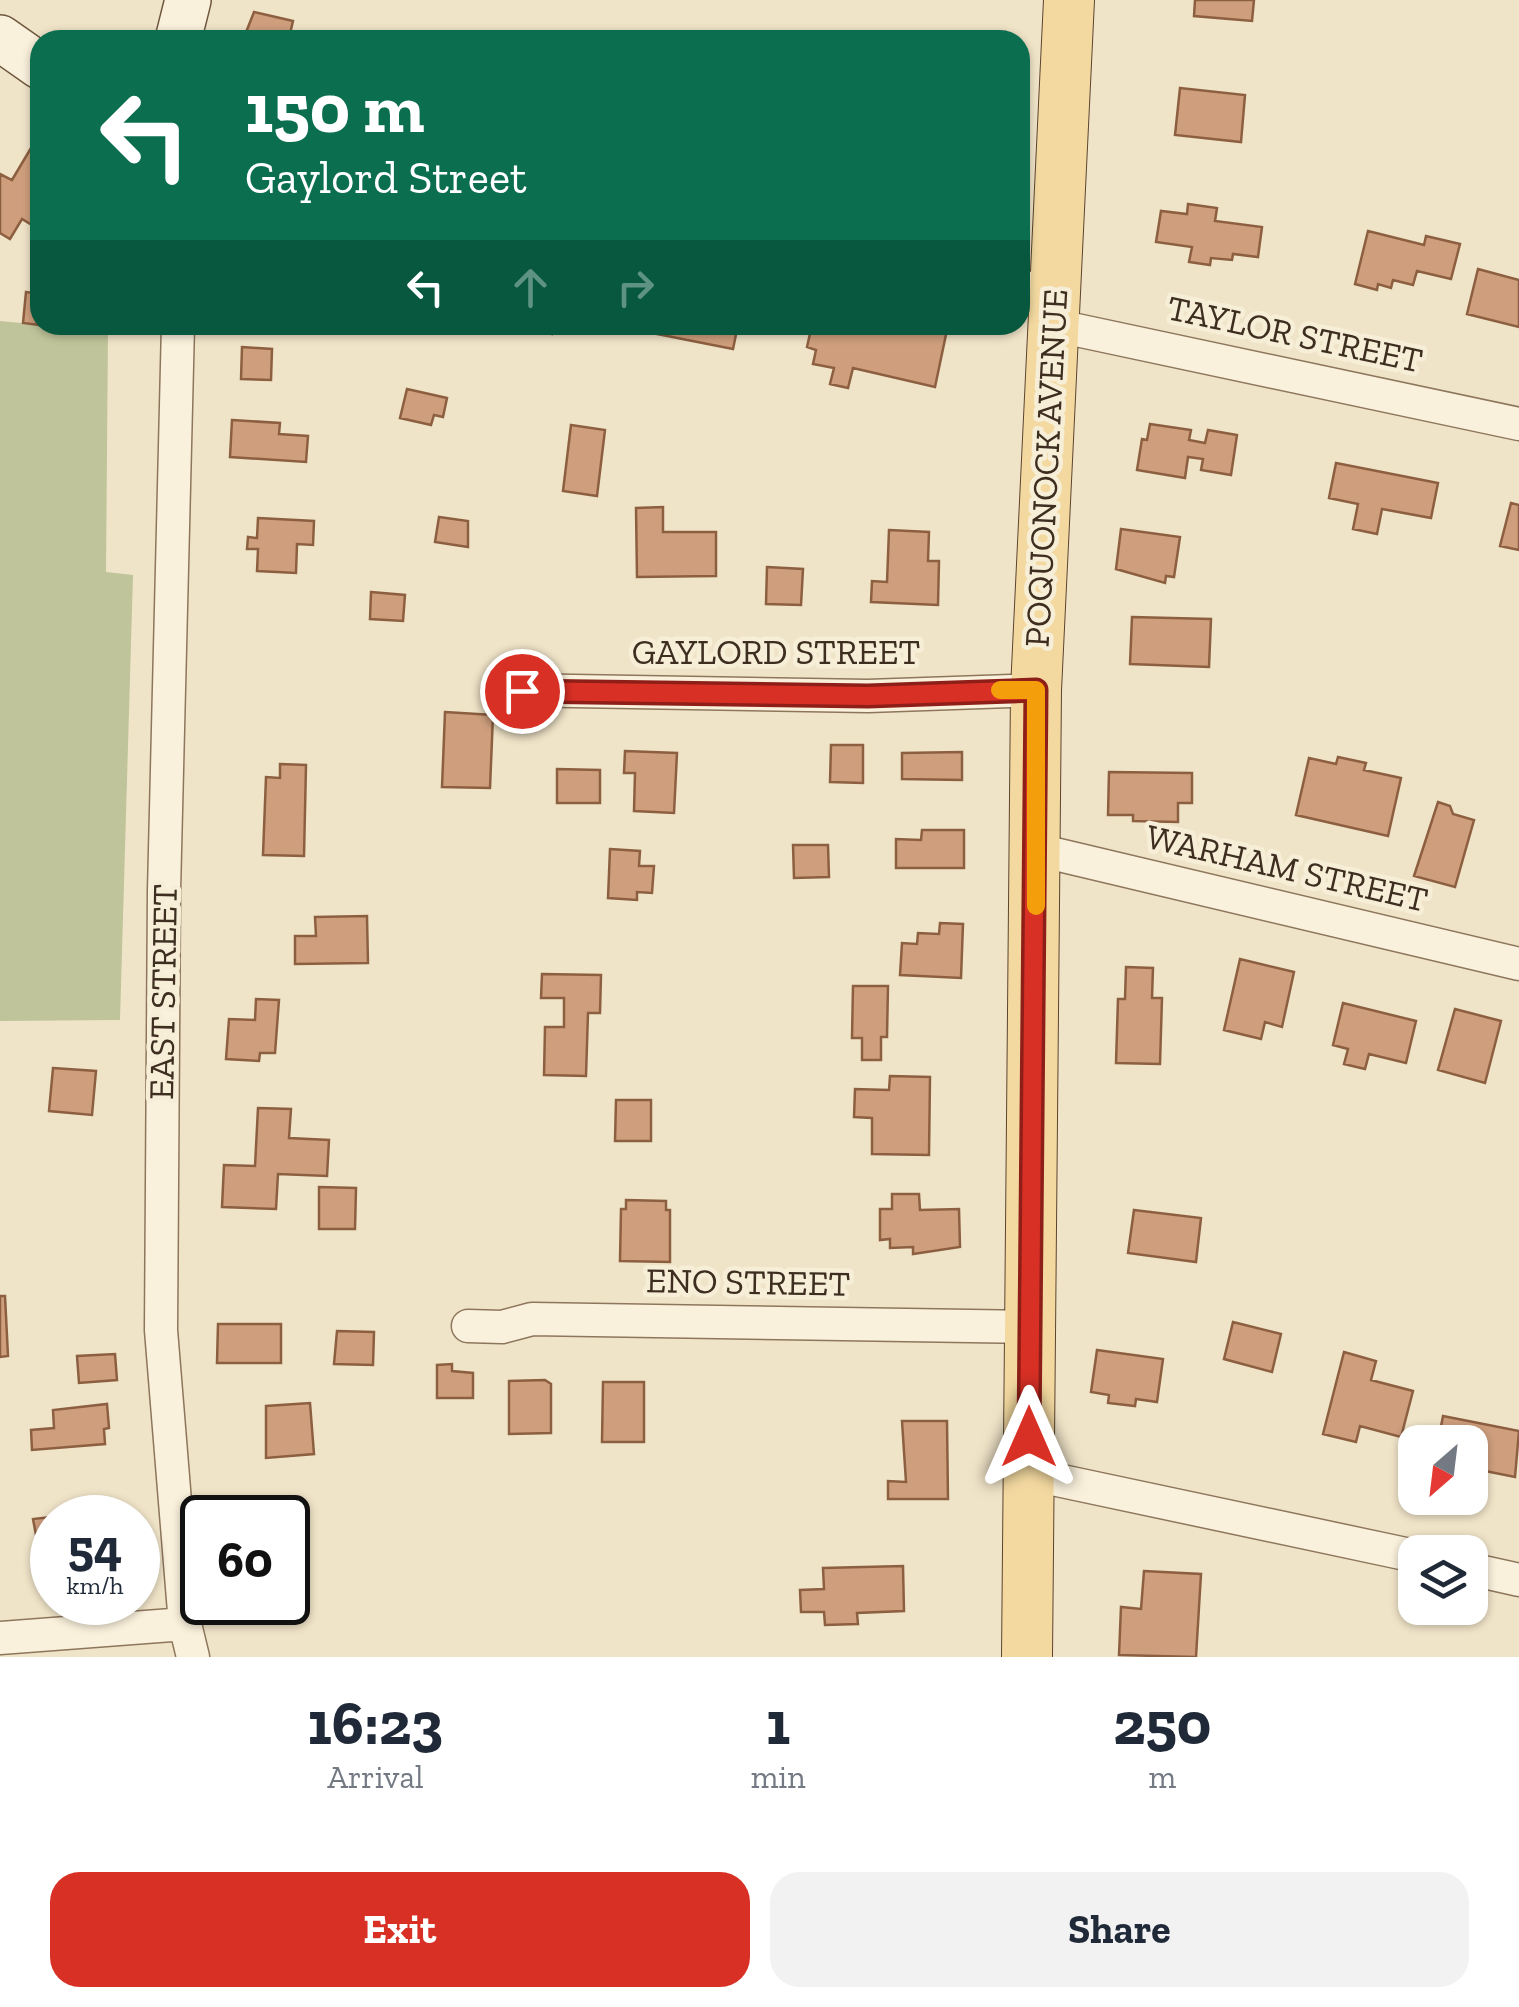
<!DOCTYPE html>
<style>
:root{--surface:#fff;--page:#f2f2f3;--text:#1f2937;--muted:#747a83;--accent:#d93025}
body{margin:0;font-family:"Zilla Slab",serif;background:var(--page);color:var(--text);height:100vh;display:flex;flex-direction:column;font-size:38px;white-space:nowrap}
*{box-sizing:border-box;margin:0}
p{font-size:32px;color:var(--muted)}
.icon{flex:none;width:55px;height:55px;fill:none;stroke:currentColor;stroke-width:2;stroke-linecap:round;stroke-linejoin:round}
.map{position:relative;height:1657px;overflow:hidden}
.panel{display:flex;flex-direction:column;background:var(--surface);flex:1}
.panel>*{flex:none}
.top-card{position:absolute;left:30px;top:30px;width:1000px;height:305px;border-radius:30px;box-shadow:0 2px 8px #0004;background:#0b6e4f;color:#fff;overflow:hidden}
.needle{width:65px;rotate:208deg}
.buttons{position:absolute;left:1398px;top:1425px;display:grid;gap:20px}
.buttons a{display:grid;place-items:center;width:90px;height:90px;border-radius:20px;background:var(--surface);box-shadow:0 2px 8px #0004;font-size:50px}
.speed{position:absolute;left:30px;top:1495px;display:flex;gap:20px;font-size:50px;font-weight:700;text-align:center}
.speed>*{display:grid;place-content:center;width:130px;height:130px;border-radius:50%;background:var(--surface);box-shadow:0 2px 8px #0004;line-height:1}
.speed small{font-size:25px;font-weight:400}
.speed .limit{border:5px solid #111;border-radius:15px;background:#fff;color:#111}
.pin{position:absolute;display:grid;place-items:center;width:85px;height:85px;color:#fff;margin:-42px;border:5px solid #fff;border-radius:50%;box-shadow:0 2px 10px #0007}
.me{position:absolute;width:110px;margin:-55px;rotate:0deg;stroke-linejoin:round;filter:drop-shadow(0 0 8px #0008)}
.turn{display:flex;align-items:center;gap:35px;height:210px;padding:0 50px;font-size:45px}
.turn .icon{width:130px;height:130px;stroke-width:2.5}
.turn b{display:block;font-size:70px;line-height:85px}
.lanes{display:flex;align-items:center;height:95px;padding:0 50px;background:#0003;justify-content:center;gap:50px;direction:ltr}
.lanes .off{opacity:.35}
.eta{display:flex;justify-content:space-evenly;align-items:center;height:170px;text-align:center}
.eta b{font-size:60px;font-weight:800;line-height:70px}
.button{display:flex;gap:20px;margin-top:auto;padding:20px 50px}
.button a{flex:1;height:115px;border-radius:30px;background:var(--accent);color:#fff;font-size:40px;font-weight:800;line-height:115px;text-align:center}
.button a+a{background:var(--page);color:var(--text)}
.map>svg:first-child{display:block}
</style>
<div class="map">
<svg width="1519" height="1657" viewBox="0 0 1519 1657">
<rect width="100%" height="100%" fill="#f0e4c8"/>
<!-- cemetery -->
<path fill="#bfc49a" d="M 0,321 L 108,331 L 106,572 L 133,575 L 120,1020 L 0,1021 Z"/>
<!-- building -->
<path fill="#cf9f7d" stroke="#8d5f41" stroke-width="2.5" d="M 1195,0 L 1254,0 L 1252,21 L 1194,16 Z
M 254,12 L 293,21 L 290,34 L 306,40 L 243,40 Z
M 1180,88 L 1245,95 L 1241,142 L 1175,135 Z
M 31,148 L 40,153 L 40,230 L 22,219 L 10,239 L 0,233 L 0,174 L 12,180 Z
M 1188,204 L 1217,208 L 1215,221 L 1262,227 L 1258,257 L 1233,254 L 1232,260 L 1211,258 L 1210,265 L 1189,262 L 1192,247 L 1156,242 L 1161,211 L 1187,214 Z
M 1368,231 L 1424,245 L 1426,236 L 1460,244 L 1451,279 L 1417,271 L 1413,285 L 1393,280 L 1391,288 L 1378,284 L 1377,290 L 1355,284 Z
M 1478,269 L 1519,280 L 1519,327 L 1467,314 Z
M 26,292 L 40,294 L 40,325 L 23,323 Z
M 507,325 L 554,325 L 552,334 Z
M 659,325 L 738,325 L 733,349 L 657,334 Z
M 812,325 L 948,325 L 935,387 L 853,368 L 848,388 L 830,384 L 834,368 L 813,364 L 816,350 L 807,347 Z
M 242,347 L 272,349 L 271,380 L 241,379 Z
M 407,389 L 447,398 L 443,417 L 434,415 L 431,425 L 400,418 Z
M 232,420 L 280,423 L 279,434 L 308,436 L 306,462 L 230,457 Z
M 1150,424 L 1191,430 L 1189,440 L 1205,443 L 1208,430 L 1237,435 L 1231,475 L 1201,470 L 1203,459 L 1188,457 L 1185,478 L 1137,470 L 1142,439 L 1147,440 Z
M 571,425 L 605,430 L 597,496 L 563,491 Z
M 1336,463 L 1438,483 L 1431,518 L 1382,509 L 1377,534 L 1353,529 L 1358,504 L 1329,498 Z
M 1511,503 L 1519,505 L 1519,550 L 1500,546 Z
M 663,507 L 663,532 L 716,532 L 716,576 L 637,577 L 636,508 Z
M 439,517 L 468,521 L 468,547 L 435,542 Z
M 258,518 L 314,521 L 313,545 L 297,544 L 296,573 L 257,571 L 258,549 L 247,549 L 248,537 L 257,538 Z
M 1121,529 L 1180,537 L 1174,577 L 1166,576 L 1165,583 L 1116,569 Z
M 889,530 L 929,532 L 928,561 L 939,561 L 938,605 L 871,602 L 872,581 L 887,582 Z
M 767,567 L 803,569 L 801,605 L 766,604 Z
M 371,592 L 405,595 L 403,621 L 370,619 Z
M 1132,617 L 1211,619 L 1209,667 L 1130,664 Z
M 445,712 L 493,715 L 490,788 L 442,787 Z
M 831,745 L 863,745 L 863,783 L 830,782 Z
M 625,751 L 677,753 L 674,813 L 634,811 L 635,773 L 624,773 Z
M 962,752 L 962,780 L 902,779 L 902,753 Z
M 1338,757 L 1366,763 L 1364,770 L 1401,778 L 1388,836 L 1296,815 L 1309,758 L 1336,764 Z
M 280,764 L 306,765 L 304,856 L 263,855 L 266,777 L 280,778 Z
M 557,769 L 600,770 L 600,803 L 557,803 Z
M 1109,772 L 1192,773 L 1192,803 L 1178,803 L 1178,822 L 1133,821 L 1133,815 L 1108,815 Z
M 1438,802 L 1450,806 L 1453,814 L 1474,820 L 1455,887 L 1414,876 Z
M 922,830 L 964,830 L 964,868 L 896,868 L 896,839 L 921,840 Z
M 793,845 L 828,845 L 829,877 L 794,878 Z
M 610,849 L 640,851 L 639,866 L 654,866 L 652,893 L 637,892 L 637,900 L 608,898 Z
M 367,916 L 368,963 L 295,964 L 295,936 L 316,936 L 315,917 Z
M 940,923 L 963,924 L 961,978 L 900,975 L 902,943 L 917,944 L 918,933 L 939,934 Z
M 1240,959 L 1294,972 L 1282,1027 L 1265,1022 L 1261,1039 L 1224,1030 Z
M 1126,967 L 1153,968 L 1152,998 L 1162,998 L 1160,1064 L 1116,1063 L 1118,999 L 1125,999 Z
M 542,974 L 601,975 L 600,1013 L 588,1013 L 586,1076 L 544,1075 L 545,1027 L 564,1027 L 564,998 L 541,998 Z
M 853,986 L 888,986 L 887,1037 L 881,1037 L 881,1060 L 862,1060 L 862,1038 L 852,1038 Z
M 256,999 L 279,1000 L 275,1053 L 260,1053 L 259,1061 L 226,1059 L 229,1019 L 255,1020 Z
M 1343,1003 L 1416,1021 L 1406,1063 L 1369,1054 L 1365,1069 L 1344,1064 L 1348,1049 L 1333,1045 Z
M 1455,1009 L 1501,1021 L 1485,1083 L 1438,1070 Z
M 53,1068 L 96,1071 L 92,1115 L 49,1111 Z
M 890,1076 L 930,1077 L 929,1155 L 872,1154 L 872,1118 L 854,1117 L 855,1089 L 889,1090 Z
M 616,1100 L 651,1100 L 651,1141 L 615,1141 Z
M 258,1108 L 291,1109 L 289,1138 L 329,1140 L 327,1176 L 278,1174 L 276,1209 L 222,1207 L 224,1165 L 255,1166 Z
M 319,1187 L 356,1188 L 355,1229 L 319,1229 Z
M 892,1194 L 919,1194 L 920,1210 L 959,1209 L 960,1247 L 913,1254 L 913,1247 L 890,1248 L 890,1239 L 880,1240 L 880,1209 L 892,1209 Z
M 626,1200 L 666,1201 L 666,1210 L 670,1210 L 670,1262 L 620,1261 L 621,1209 L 626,1209 Z
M 1134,1210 L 1201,1218 L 1196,1262 L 1128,1253 Z
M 0,1296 L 5,1296 L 8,1356 L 0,1357 Z
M 1233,1322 L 1281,1334 L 1272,1372 L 1224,1359 Z
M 218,1324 L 281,1324 L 281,1363 L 217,1363 Z
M 337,1331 L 374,1332 L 373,1365 L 334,1364 Z
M 1097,1350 L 1163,1359 L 1157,1402 L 1136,1399 L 1135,1406 L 1108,1403 L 1109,1395 L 1091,1392 Z
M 1344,1352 L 1376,1361 L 1371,1380 L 1413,1391 L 1401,1437 L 1360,1426 L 1356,1442 L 1323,1434 Z
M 115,1354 L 117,1380 L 79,1383 L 77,1356 Z
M 452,1364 L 452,1371 L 473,1373 L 473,1398 L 437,1398 L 437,1365 Z
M 545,1380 L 551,1384 L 551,1433 L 509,1434 L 509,1381 Z
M 603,1382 L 644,1382 L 644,1442 L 602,1442 Z
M 310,1403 L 314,1454 L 266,1458 L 266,1406 Z
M 107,1404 L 109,1428 L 104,1429 L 105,1444 L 32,1450 L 31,1430 L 54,1428 L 53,1410 Z
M 1443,1416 L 1519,1431 L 1515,1477 L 1470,1468 L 1470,1442 L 1438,1442 Z
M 902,1421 L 947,1421 L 948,1499 L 888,1499 L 888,1481 L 906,1482 Z
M 104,1511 L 105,1518 L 52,1518 L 52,1540 L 52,1534 L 36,1535 L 33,1519 Z
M 288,1531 L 299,1532 L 302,1560 L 288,1561 Z
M 903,1566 L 904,1611 L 857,1613 L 858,1624 L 825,1625 L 824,1612 L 801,1612 L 800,1590 L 824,1589 L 823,1568 Z
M 1144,1571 L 1201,1574 L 1196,1657 L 1119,1655 L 1121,1607 L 1141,1609 Z"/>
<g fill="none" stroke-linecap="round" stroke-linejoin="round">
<defs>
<path id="street" d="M 1020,286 L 1054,293
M 178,325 L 164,891 L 161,1330 L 185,1624 L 193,1657
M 1053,325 L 1519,424
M 515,690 L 868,696 L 1036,690
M 1038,850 L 1519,964
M 468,1326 L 502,1327 L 532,1319 L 1028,1327
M 1029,1474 L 1415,1556
M 1470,1569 L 1519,1580
M 0,1638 L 185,1624"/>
<path id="secondary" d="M 0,38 L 40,66
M 178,40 L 188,0"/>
<path id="primary" d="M 1027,1657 L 1036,690 L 1069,0"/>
</defs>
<!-- street casing -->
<use href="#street" stroke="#8d765c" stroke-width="35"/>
<!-- secondary casing -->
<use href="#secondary" stroke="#6f573f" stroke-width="48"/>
<!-- primary casing -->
<use href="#primary" stroke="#5b4430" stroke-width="52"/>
<!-- street -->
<use href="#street" stroke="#faf1dc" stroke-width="32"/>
<!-- secondary -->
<use href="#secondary" stroke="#faf1dc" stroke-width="45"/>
<!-- primary -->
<use href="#primary" stroke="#f3d9a0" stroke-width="50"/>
</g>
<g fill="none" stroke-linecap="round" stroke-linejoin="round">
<defs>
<path id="route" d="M 522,691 L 868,696 L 1036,690 L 1029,1437"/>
</defs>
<!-- route casing -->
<use href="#route" stroke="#8d1f18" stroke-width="25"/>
<!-- route -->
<use href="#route" stroke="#d93025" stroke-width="18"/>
<!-- slow -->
<path stroke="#f59e0b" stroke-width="18" d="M 1000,690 L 1036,690 L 1036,906"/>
</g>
<g text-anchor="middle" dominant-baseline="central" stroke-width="9" stroke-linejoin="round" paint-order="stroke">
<!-- street labels -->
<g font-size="35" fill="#3d2e20" stroke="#f7eed8">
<text transform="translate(1295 334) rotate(12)">TAYLOR STREET</text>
<text transform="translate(1046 468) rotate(-87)">POQUONOCK AVENUE</text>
<text x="776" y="652">GAYLORD STREET</text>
<text transform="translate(1287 868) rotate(13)">WARHAM STREET</text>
<text transform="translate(163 992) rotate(-89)">EAST STREET</text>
<text transform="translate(748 1282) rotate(1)">ENO STREET</text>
</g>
</g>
</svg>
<div class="buttons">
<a><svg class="needle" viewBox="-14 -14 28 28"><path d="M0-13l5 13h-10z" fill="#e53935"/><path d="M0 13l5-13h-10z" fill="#747a83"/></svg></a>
<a><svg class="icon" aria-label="layers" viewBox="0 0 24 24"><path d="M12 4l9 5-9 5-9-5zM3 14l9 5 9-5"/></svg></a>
</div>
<div class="speed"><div>54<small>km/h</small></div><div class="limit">60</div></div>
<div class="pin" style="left:522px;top:691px;background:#d93025"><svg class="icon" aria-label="arrive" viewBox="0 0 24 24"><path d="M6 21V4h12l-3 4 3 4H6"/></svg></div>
<svg class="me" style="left:1029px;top:1437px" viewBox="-20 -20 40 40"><path d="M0-17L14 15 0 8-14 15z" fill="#d93025" stroke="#fff" stroke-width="4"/></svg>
<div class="top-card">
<div class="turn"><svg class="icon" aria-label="left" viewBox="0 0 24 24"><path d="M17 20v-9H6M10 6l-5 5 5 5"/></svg><div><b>150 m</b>Gaylord Street</div></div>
<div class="lanes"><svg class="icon" aria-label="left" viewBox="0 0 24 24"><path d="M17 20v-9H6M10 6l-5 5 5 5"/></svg><svg class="icon off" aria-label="ahead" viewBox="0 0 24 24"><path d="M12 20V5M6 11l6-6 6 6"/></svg><svg class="icon off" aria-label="right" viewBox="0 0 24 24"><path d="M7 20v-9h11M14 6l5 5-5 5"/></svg></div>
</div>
</div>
<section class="panel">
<div class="eta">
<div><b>16:23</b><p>Arrival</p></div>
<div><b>1</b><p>min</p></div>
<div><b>250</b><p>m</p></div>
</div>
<div class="button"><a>Exit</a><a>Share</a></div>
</section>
